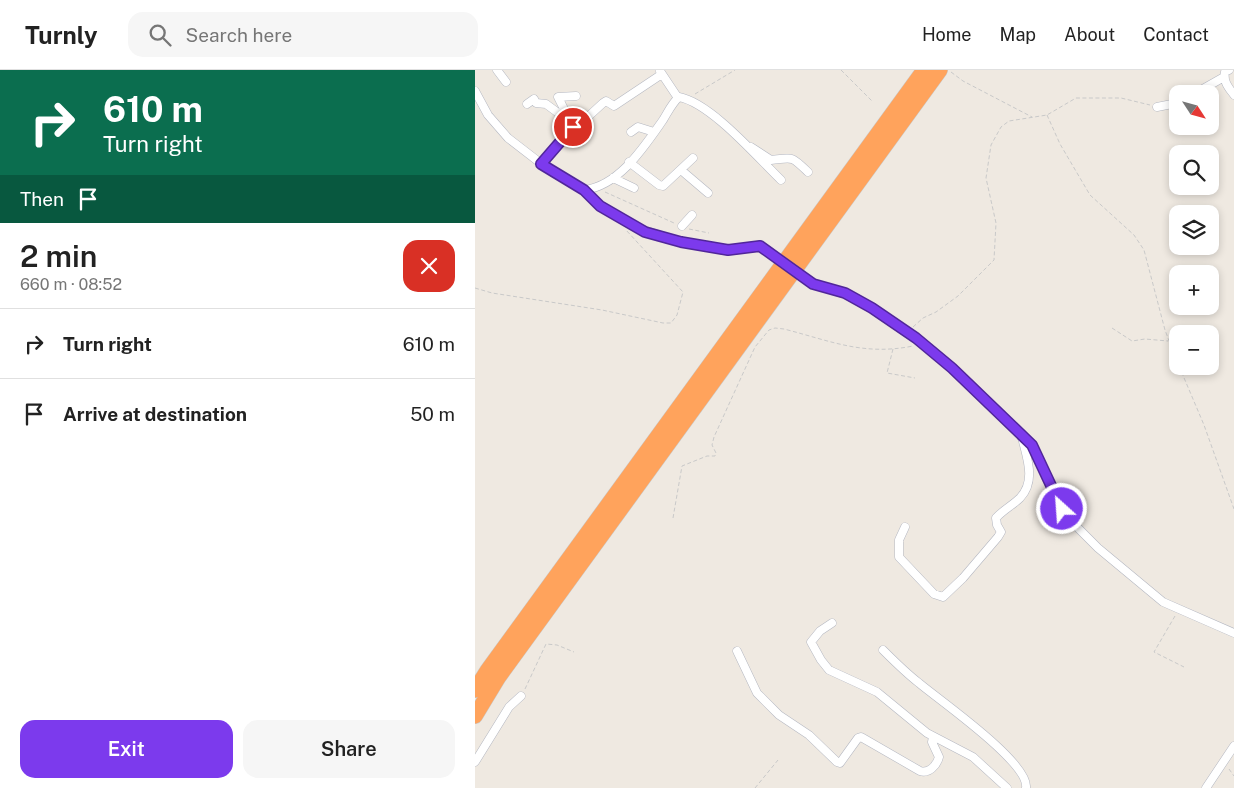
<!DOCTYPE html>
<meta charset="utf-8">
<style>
:root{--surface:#fff;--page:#f6f6f6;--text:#222;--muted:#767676;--line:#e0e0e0;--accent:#7c3aed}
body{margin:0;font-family:"Public Sans",sans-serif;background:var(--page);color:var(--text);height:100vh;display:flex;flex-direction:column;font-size:19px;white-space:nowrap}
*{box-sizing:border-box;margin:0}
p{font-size:16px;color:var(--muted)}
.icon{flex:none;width:28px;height:28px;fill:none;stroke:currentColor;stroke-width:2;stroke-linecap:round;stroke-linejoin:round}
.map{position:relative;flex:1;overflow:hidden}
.details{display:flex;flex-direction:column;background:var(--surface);width:475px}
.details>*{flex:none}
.banner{background:#0b6e4f;color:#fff;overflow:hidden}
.needle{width:32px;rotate:126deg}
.buttons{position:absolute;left:694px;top:15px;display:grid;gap:10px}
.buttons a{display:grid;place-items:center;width:50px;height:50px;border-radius:10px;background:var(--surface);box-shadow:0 2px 8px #0003;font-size:25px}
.pin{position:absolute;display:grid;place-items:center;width:42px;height:42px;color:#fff;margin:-21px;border:2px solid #fff;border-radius:50%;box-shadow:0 1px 5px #0007}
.me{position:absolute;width:55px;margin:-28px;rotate:334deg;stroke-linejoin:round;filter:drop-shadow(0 0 4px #0008)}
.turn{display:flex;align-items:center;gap:18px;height:105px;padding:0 20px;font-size:22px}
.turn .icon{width:65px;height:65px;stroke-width:2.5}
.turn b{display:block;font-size:35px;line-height:42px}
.then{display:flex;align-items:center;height:48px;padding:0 20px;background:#0003;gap:10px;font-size:19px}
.round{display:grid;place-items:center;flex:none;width:52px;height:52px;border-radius:15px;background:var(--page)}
.headline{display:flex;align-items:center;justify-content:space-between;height:85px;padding:0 20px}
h1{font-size:30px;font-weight:600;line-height:38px}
.button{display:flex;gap:10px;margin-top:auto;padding:10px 20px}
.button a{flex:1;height:58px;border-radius:15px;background:var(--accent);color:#fff;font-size:20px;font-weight:600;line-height:58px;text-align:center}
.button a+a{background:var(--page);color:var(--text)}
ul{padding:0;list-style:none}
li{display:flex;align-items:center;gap:15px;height:70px;padding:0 20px;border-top:1px solid var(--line)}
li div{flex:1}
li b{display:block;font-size:19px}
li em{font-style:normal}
header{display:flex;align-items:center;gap:30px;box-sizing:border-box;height:70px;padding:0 25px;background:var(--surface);border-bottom:1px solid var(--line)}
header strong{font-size:24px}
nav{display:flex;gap:28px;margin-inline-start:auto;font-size:18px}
.search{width:350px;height:45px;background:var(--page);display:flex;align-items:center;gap:12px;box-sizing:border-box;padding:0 18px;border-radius:15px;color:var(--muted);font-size:19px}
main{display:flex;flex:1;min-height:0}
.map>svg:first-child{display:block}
</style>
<header>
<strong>Turnly</strong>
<div class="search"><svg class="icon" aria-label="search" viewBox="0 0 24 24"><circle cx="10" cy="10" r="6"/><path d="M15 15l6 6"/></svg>Search here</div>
<nav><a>Home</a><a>Map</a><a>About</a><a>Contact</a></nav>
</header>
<main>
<section class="details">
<div class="banner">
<div class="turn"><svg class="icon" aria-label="right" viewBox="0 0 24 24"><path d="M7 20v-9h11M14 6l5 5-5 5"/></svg><div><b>610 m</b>Turn right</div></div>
<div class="then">Then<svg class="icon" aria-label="arrive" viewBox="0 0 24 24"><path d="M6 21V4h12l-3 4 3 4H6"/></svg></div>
</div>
<div class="headline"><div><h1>2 min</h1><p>660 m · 08:52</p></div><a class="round" style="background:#d93025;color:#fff"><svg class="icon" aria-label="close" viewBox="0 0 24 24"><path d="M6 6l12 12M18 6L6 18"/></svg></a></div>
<ul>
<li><svg class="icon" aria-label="right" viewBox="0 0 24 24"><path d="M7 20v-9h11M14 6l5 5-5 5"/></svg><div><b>Turn right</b></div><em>610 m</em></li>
<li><svg class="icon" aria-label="arrive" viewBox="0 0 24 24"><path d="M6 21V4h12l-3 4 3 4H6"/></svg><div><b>Arrive at destination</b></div><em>50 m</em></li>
</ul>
<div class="button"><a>Exit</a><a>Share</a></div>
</section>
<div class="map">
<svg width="759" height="718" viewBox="0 0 759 718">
<rect width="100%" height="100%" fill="#efe9e1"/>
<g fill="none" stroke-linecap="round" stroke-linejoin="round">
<defs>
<path id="street" d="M 22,0 L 31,12
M 754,0 L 750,2 C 748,12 754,18 759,25
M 185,1 L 203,28
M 0,21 L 13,45 L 33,68 L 77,102 L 109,120 L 125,136 L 163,158 L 206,172 L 253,180 L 285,175 L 294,181
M 719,24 L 749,7
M 52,34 L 59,29 L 61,33 L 71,34 L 94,51
M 682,37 L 702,33
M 98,57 L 83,27 L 101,26
M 156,62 L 163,57 L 179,62
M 276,77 L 296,90 C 319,88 315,85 333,102
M 154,92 L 184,115 L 188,116 L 218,88
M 66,94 L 98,57 L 105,54 L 128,33 L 131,31 L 139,36 L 187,4
M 206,100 L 233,123
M 138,108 L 159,118
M 109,120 C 144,116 169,77 188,50 C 193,42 197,33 204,27 C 236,33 282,87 306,110
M 207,156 L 217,145
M 334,210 L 344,216 L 381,228 L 455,279 L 486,307 L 557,375 L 590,445 L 623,478 L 688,532 L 759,563
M 430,457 L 424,470 L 424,487 L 459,524 L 468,527 L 488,508 L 523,467 L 526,462 L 522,455 L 521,448 C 528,440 538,435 545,428 C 562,410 551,386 547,367
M 357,553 L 345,561 L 336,572 L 346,590 L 354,600 L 402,622 L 452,663 L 498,687 L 532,718
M 408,580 C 419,591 431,603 444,613 C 464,630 555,693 551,718
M 262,581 L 282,623 L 304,645 L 334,665 L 362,692 L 365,693 L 383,668 L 386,667 L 445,701 C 454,704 462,695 464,687 L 457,672 L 458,667
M 0,692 L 34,637 L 46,626
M 731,718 L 759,676"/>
<path id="highway" d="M 0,620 L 12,601 L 449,0
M 0,646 L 23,608 L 465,0"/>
</defs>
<!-- street casing -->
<use href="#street" stroke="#b4b7c1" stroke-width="9"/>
<!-- highway casing -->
<use href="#highway" stroke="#c9c9c9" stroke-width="16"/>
<!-- path -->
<path stroke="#c9c9c9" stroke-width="1" stroke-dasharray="4 2.5" stroke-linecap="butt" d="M 366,0 L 398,32
M 476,2 L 488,11 L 557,47
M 220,24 L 260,0
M 572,45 L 585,74 L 615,125 L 659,165 L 669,180 L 690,260 L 702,292
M 130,122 L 199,153
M 214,159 L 234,163
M 0,218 L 17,223 L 127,240 L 188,253 L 196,253 L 202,245 L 208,222 L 151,160
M 438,257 L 448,248 L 461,242 L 483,226 L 519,190 L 521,153 L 511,108 L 516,75 L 526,57 L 534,51 L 572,45 L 601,28 L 646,28 L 675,35
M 637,258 L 657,271 L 670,269 L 693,271
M 418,279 L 412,303 L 440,308
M 704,296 L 729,355 L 759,439
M 198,448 L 207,396 L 232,386 L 240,386 L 241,383 L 237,375 L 239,367 L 280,277 L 294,260 L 300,258 L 309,259 C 356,271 388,286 438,276
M 700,546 L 679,582 L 709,597
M 50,619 L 71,574 L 82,575 L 99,582
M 754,699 L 759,706
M 280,718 L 303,690"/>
<!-- street -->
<use href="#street" stroke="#fff" stroke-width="8"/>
<!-- highway -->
<use href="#highway" stroke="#ffa35c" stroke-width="15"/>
<defs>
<path id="street-bridge" d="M 294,181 L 334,210"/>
</defs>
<!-- street-bridge casing -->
<use href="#street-bridge" stroke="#b4b7c1" stroke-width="9" stroke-linecap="butt"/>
<!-- street-bridge -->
<use href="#street-bridge" stroke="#fff" stroke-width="8"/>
</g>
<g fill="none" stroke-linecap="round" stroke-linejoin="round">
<defs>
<path id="route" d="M 98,57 L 66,94 L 109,120 L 125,136 L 170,162 L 206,172 L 253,180 L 285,176 L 338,214 L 370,223 L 397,238 L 441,268 L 477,298 L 557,375 L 587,439"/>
</defs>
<!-- route casing -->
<use href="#route" stroke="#51269a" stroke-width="12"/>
<!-- route -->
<use href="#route" stroke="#7c3aed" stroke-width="9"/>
</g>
</svg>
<div class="buttons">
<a><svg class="needle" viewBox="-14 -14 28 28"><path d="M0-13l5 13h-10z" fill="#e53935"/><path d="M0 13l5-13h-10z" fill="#767676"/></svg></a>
<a><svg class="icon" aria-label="search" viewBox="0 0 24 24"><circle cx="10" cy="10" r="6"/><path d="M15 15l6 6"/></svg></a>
<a><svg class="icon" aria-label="layers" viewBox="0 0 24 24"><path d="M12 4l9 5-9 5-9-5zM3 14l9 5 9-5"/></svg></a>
<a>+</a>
<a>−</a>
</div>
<div class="pin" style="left:98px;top:57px;background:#d93025"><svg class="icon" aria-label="arrive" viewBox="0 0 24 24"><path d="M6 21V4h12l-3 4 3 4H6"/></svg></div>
<svg class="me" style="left:587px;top:439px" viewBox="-20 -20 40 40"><circle r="17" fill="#7c3aed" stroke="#fff" stroke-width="3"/><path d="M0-11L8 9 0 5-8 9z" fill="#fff"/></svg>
</div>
</main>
